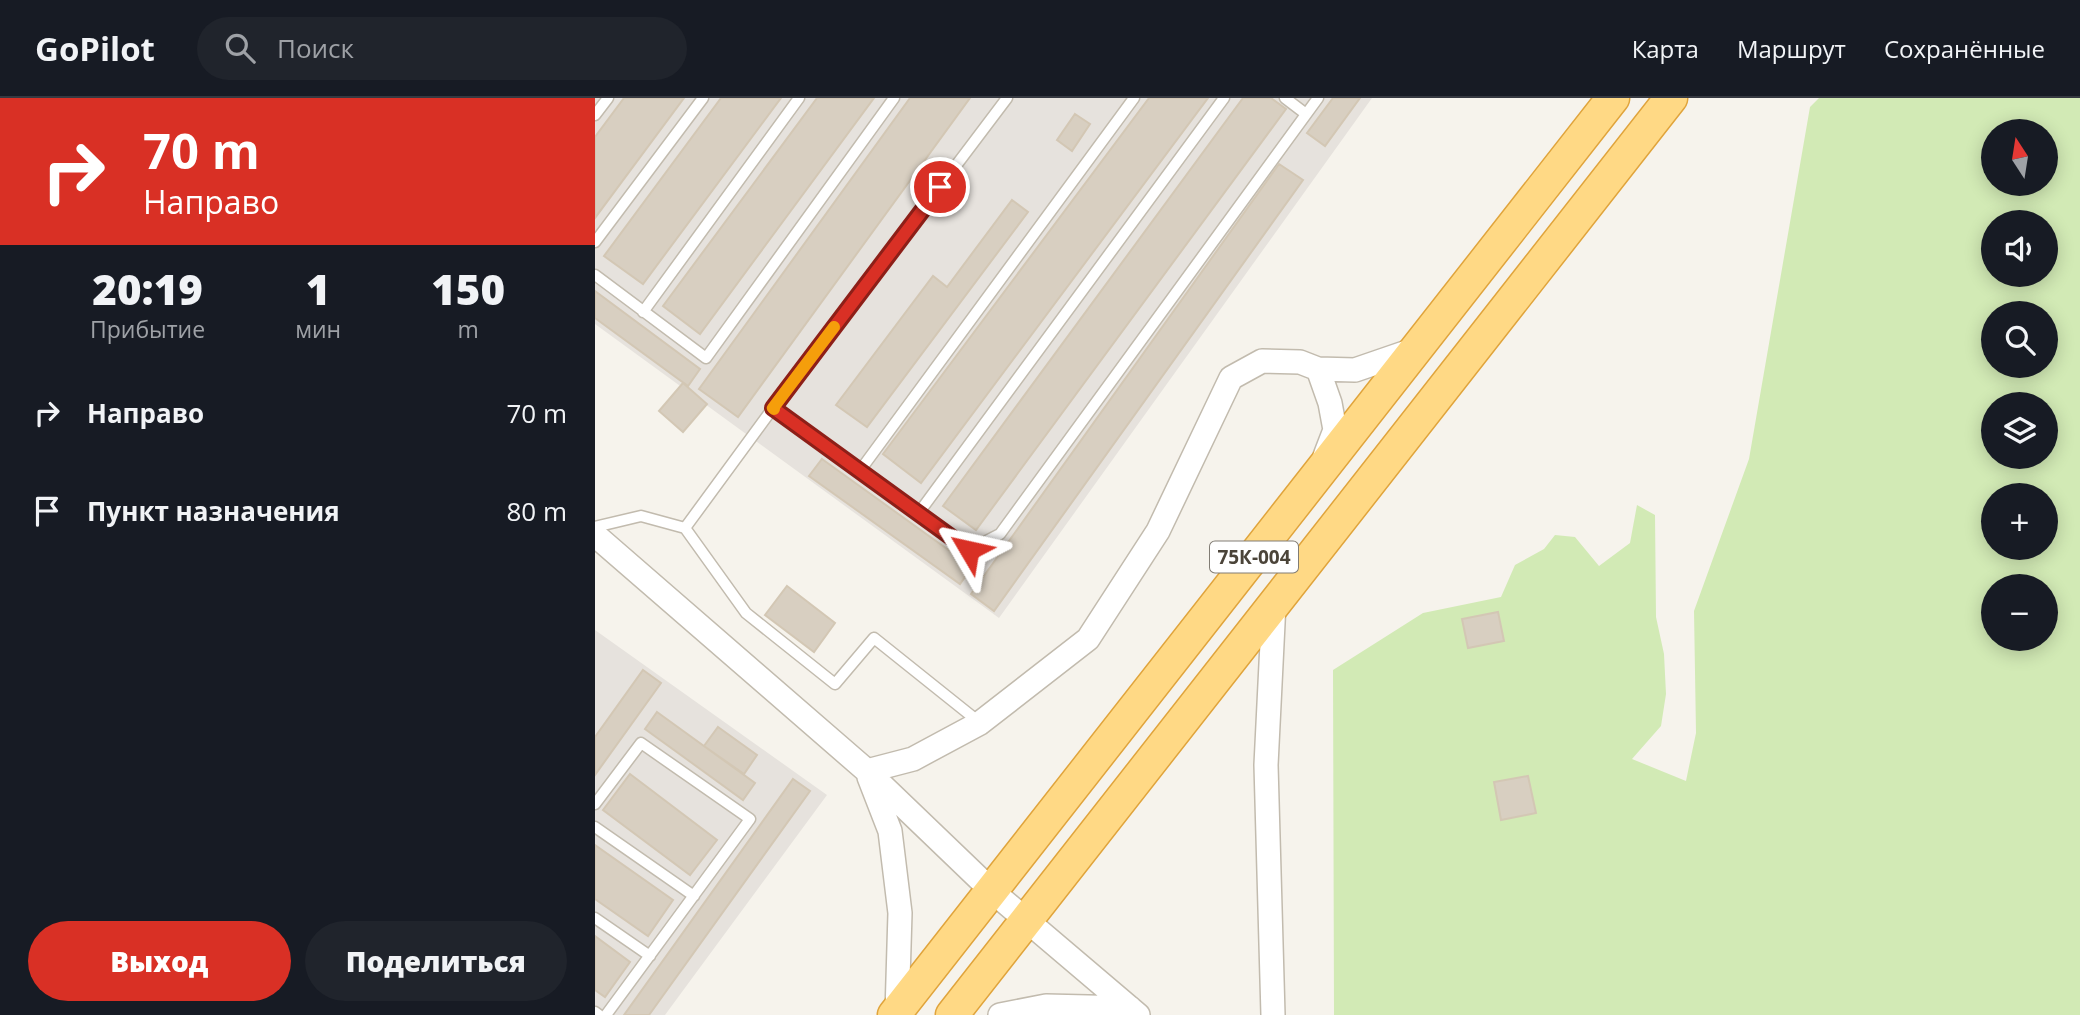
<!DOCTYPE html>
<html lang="ru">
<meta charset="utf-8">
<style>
:root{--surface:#171b24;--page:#20242c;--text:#f1f3f6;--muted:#9ea1a6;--line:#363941;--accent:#d93025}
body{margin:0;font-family:"Open Sans",sans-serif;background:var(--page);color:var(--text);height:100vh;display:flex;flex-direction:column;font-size:26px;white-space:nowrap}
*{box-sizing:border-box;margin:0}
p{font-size:23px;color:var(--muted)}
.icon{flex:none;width:38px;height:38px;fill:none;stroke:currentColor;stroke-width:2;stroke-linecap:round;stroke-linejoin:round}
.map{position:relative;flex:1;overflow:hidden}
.details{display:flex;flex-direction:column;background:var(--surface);width:595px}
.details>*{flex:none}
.top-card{background:#d93025;color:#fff;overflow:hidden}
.needle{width:46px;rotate:348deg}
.buttons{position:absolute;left:1386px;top:21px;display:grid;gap:14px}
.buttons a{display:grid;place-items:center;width:77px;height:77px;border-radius:50%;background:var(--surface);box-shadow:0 4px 18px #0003;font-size:35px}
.pin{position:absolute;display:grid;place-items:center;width:60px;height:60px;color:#fff;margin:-30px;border:4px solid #fff;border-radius:50%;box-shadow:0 2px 7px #0007}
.me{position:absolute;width:77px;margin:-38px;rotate:306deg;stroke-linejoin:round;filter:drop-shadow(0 0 5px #0008)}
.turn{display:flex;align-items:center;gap:24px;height:147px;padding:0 28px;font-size:32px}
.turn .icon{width:91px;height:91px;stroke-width:2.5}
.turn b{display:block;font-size:49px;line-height:60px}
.eta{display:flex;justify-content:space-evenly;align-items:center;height:119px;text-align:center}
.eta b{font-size:42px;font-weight:800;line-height:49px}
.cta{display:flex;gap:14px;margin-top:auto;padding:14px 28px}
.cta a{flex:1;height:80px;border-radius:42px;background:var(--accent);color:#fff;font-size:28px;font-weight:800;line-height:80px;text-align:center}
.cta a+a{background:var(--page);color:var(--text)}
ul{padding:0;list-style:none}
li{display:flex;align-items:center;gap:21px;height:98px;padding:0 28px}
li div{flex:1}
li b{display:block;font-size:26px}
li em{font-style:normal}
header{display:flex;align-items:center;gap:42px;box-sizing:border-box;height:98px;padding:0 35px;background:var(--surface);border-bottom:2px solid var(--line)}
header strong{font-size:33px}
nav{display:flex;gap:38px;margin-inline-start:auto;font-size:24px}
.search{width:490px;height:63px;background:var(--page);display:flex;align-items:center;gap:18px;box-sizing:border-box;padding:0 24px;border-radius:38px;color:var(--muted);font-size:26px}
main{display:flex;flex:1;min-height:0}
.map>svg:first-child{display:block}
</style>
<header>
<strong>GoPilot</strong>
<div class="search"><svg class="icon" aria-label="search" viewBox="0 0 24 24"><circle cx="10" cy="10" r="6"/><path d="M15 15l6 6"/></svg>Поиск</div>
<nav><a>Карта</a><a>Маршрут</a><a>Сохранённые</a></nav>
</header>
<main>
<section class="details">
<div class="top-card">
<div class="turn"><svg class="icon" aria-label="right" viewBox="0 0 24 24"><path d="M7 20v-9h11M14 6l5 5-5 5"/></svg><div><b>70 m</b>Направо</div></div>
</div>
<div class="eta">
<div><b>20:19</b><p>Прибытие</p></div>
<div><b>1</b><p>мин</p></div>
<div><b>150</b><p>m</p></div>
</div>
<ul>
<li><svg class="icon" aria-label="right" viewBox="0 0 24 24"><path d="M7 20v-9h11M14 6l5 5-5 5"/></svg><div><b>Направо</b></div><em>70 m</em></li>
<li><svg class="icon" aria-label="arrive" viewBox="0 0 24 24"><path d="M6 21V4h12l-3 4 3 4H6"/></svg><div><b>Пункт назначения</b></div><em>80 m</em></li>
</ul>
<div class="cta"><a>Выход</a><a>Поделиться</a></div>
</section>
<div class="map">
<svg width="1485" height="917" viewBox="0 0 1485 917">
<rect width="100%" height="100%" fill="#f6f3ec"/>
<!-- industrial -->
<path fill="#e6e2dd" d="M 0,0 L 777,0 L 404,520 L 0,226 Z
M 0,532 L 232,697 L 70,917 L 0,917 Z"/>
<!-- green -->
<path fill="#d2eab5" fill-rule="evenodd" d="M 1224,0 L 1485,0 L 1485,917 L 739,917 L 738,572 L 828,515 L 906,499 L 920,467 L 949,451 L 960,437 L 980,439 L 1004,468 L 1035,445 L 1042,407 L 1060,417 L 1061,519 L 1069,556 L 1071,596 L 1066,628 L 1037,661 L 1091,683 L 1101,635 L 1099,513 L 1154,361 L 1215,9 ZM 1398,33 L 1451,33 L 1451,86 L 1398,86 ZM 1398,124 L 1451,124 L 1451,177 L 1398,177 ZM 1398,215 L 1451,215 L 1451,268 L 1398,268 ZM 1398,306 L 1451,306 L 1451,359 L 1398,359 ZM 1398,397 L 1451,397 L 1451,450 L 1398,450 ZM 1398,488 L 1451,488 L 1451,541 L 1398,541 Z"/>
<!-- building -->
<path fill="#d8cfc1" stroke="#d3c7b4" stroke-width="2" d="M 29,0 L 89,0 L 0,120 L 0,39 Z
M 126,0 L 186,0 L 48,186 L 9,158 Z
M 222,0 L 279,0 L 105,236 L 68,208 Z
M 315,0 L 375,0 L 143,319 L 104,291 Z
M 554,0 L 613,0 L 326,385 L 288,356 Z
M 648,0 L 676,0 L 691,11 L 381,432 L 348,408 Z
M 738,0 L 765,0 L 730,48 L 712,35 Z
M 480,16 L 495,26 L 477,53 L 462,42 Z
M 684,66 L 708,82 L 399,513 L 376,496 Z
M 417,102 L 433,114 L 272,329 L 241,307 L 338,178 L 352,189 Z
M 0,193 L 105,271 L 93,288 L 0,220 Z
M 88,285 L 112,306 L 88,334 L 64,313 Z
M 227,361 L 377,469 L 365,486 L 214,378 Z
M 192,488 L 240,525 L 219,554 L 170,517 Z
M 903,514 L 909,543 L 873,550 L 867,521 Z
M 48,572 L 66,585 L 0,677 L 0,639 Z
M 62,614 L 160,685 L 148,702 L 50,631 Z
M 123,629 L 162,657 L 149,676 L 109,648 Z
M 35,676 L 122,742 L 95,777 L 8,712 Z
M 933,678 L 941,715 L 906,722 L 899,684 Z
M 198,681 L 215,693 L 54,917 L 29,917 Z
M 0,747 L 78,802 L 53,838 L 0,801 Z
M 0,838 L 35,864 L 10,899 L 0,892 Z"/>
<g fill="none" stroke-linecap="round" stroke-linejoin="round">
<defs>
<path id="service" d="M 690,0 L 711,16
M 0,17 L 13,0
M 0,144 L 108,0
M 0,177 L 111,260 L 299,0
M 48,214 L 204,0
M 178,310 L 374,452 L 405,436 L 723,0
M 264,374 L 539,0
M 323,416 L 629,0
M 0,429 L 46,418 L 90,430 L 151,515 L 240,586 L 279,540 L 384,624
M 90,430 L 178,310 L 412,0
M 0,706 L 46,645 L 155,721 L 11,917
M 0,729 L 99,798
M 0,820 L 55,858
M 0,914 L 4,917"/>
<path id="tertiary" d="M 723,271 L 735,305 L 740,332 L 730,358
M 0,437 L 272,673 L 397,793 L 543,917
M 272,673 L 318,661 L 385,625 L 493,541 L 563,433 L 636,280 L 667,263 L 705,264 L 723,271 L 760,272 L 824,250
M 274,679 L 295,733 L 305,815 L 302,914
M 405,917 L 451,908 L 535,910
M 678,917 L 671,667 L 679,505"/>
<path id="trunk" d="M 299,917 L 1018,0
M 357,917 L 1076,0"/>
</defs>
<!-- service casing -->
<use href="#service" stroke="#c2bbae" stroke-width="13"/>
<!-- tertiary casing -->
<use href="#tertiary" stroke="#c2bbae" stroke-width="26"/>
<!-- trunk casing -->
<use href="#trunk" stroke="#e0a43c" stroke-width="35"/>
<!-- service -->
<use href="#service" stroke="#fff" stroke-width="10"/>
<!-- tertiary -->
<use href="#tertiary" stroke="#fff" stroke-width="23"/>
<!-- trunk -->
<use href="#trunk" stroke="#ffd985" stroke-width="32"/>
</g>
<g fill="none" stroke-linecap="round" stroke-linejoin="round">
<defs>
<path id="route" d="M 345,89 L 178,310 L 374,452"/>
</defs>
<!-- route casing -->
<use href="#route" stroke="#8d1f18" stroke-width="18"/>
<!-- route -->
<use href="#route" stroke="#d93025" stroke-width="12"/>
<!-- slow -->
<path stroke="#f59e0b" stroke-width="12" d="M 179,311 L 178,310 L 239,229"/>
</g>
<g text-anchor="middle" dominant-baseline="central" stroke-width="7" stroke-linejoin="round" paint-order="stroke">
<!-- shield labels -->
<rect fill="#fff" stroke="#817c74" stroke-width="2" x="615" y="443.5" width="88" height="31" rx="5"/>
<g font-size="19" font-weight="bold" fill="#4b4439">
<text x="659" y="459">75К-004</text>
</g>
</g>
</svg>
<div class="buttons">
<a><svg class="needle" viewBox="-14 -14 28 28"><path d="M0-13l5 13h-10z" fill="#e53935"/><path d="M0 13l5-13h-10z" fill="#9ea1a6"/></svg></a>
<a><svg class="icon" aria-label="sound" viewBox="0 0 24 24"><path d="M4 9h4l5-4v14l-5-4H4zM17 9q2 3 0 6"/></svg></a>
<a><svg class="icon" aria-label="search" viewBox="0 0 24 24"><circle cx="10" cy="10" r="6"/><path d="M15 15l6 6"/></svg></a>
<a><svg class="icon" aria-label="layers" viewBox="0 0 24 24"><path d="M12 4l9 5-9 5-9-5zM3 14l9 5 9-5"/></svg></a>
<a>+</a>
<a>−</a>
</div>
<div class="pin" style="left:345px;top:89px;background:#d93025"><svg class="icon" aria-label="arrive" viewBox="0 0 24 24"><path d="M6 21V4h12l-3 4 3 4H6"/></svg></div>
<svg class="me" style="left:374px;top:452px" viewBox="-20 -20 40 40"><path d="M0-17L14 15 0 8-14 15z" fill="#d93025" stroke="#fff" stroke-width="4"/></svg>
</div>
</main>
